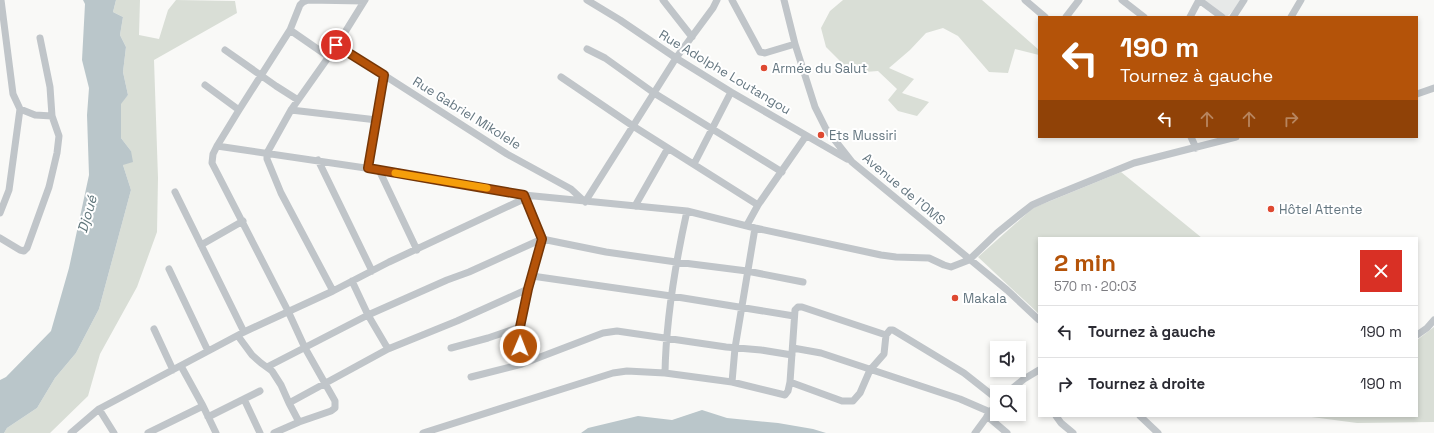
<!DOCTYPE html>
<html lang="fr">
<meta charset="utf-8">
<style>
:root{--surface:#fff;--page:#f2f2f3;--text:#2b2b33;--muted:#7c7c81;--line:#e1e1e2;--accent:#b45309}
body{margin:0;font-family:"Space Grotesk",sans-serif;background:var(--page);color:var(--text);height:100vh;display:flex;flex-direction:column;font-size:15px;white-space:nowrap}
*{box-sizing:border-box;margin:0}
p{font-size:13px;color:var(--muted)}
.icon{flex:none;width:22px;height:22px;fill:none;stroke:currentColor;stroke-width:2;stroke-linecap:round;stroke-linejoin:round}
.map{position:relative;flex:1;overflow:hidden}
.panel{position:absolute;left:1038px;top:237px;width:380px;height:180px;display:flex;flex-direction:column;background:var(--surface);border-radius:0px;box-shadow:0 2px 6px #0003}
.panel>*{flex:none}
.hud{position:absolute;left:1038px;top:16px;width:380px;height:122px;border-radius:0px;box-shadow:0 2px 6px #0003;background:#b45309;color:#fff;overflow:hidden}
.fabs{position:absolute;left:990px;top:341px;display:grid;gap:8px}
.fabs a{display:grid;place-items:center;width:36px;height:36px;border-radius:0px;background:var(--surface);box-shadow:0 2px 6px #0003;font-size:20px}
.pin{position:absolute;display:grid;place-items:center;width:34px;height:34px;color:#fff;margin:-17px;border:2px solid #fff;border-radius:50%;box-shadow:0 1px 4px #0007}
.me{position:absolute;width:44px;margin:-22px;rotate:1deg;stroke-linejoin:round;filter:drop-shadow(0 0 3px #0008)}
.turn{display:flex;align-items:center;gap:14px;height:84px;padding:0 16px;font-size:18px}
.turn .icon{width:52px;height:52px;stroke-width:2.5}
.turn b{display:block;font-size:28px;line-height:34px}
.lanes{display:flex;align-items:center;height:38px;padding:0 16px;background:#0003;justify-content:center;gap:20px;direction:ltr}
.lanes .off{opacity:.35}
.round{display:grid;place-items:center;flex:none;width:42px;height:42px;border-radius:0px;background:var(--page)}
.head{display:flex;align-items:center;justify-content:space-between;height:68px;padding:0 16px}
h1{font-size:24px;font-weight:600;line-height:30px;color:var(--accent)}
ul{padding:0;list-style:none}
li{display:flex;align-items:center;gap:12px;height:52px;padding:0 16px;border-top:1px solid var(--line)}
li div{flex:1}
li b{display:block;font-size:15px}
li em{font-style:normal}
.map>svg:first-child{display:block}
</style>
<div class="map">
<svg width="1434" height="433" viewBox="0 0 1434 433">
<rect width="100%" height="100%" fill="#f9f9f7"/>
<!-- built -->
<path fill="#e7e9e8" d="M 1203,0 L 1240,0 L 1232,12 L 1226,17 Z"/>
<!-- green -->
<path fill="#d9ded6" d="M 116,0 L 140,0 L 139,35 L 159,39 L 168,10 L 176,0 L 235,1 L 237,13 L 154,60 L 158,178 L 157,232 L 137,287 L 100,354 L 88,396 L 50,433 L 4,433 L 7,428 L 37,408 L 55,378 L 76,353 L 99,309 L 131,190 L 123,165 L 131,151 L 121,138 L 121,103 L 128,95 L 123,72 L 126,47 L 120,35 L 123,17 L 113,12 Z
M 843,0 L 982,0 L 1039,50 L 1039,55 L 1015,49 L 1008,73 L 989,72 L 958,36 L 943,28 L 926,33 L 910,50 L 889,68 L 914,79 L 902,93 L 929,102 L 917,116 L 898,111 L 888,100 L 897,89 L 878,71 L 852,73 L 826,47 L 821,28 L 830,11 Z
M 1121,172 L 1202,238 L 1039,238 L 1039,314 L 978,257 L 1033,208 Z
M 1434,327 L 1434,422 L 1357,423 L 1304,416 L 1417,416 L 1417,340 Z"/>
<!-- water -->
<path fill="#bac6ca" d="M 83,0 L 116,0 L 113,12 L 123,17 L 120,35 L 126,47 L 123,72 L 128,95 L 121,104 L 121,138 L 131,151 L 133,162 L 123,165 L 131,190 L 99,309 L 76,353 L 55,378 L 37,408 L 7,428 L 4,433 L 0,433 L 0,380 L 6,377 L 51,331 L 69,268 L 89,175 L 87,115 L 89,88 L 82,60 L 85,4 Z
M 702,410 L 727,418 L 778,423 L 813,429 L 826,433 L 581,433 L 588,428 L 638,416 L 672,420 Z"/>
<g fill="none" stroke-linecap="round" stroke-linejoin="round">
<!-- minor -->
<path stroke="#c0c5c9" stroke-width="7" d="M 587,0 L 620,20 L 676,58 L 731,92 L 847,159
M 663,0 L 692,37
M 732,0 L 760,52 L 765,53 L 795,44
M 784,0 L 795,44 L 815,107 L 826,129 L 852,162 L 1007,290 L 1039,320
M 1025,0 L 1045,17
M 1122,0 L 1144,17
M 1199,0 L 1222,17
M 1066,17 L 1079,0
M 1190,17 L 1199,0
M 1233,17 L 1244,0
M 1291,17 L 1301,0
M 290,30 L 329,57
M 337,45 L 507,154 L 571,189 L 585,202 L 676,58 L 713,8 L 717,0
M 587,49 L 605,58 L 654,93 L 782,172
M 225,50 L 276,86 L 298,100
M 561,77 L 633,126 L 758,205
M 205,85 L 239,110
M 1417,94 L 1434,88
M 20,109 L 35,115 L 52,116
M 291,110 L 377,120
M 1191,137 L 1196,148
M 217,146 L 379,170 L 524,195 L 687,211 L 755,228 L 881,255 L 896,257 L 929,258 L 944,265 L 951,267 L 969,260 L 997,233 L 1018,216 L 1032,205 L 1048,198 L 1134,163 L 1236,137
M 318,160 L 372,271
M 694,164 L 731,92
M 368,168 L 384,75
M 379,170 L 417,250
M 175,192 L 244,332
M 635,206 L 668,148
M 0,213 L 9,190 L 20,109 L 13,94 L 1,0
M 747,225 L 758,205 L 806,136
M 0,238 L 20,250 L 24,251 L 27,248 L 49,187 L 57,153 L 59,136 L 52,116 L 50,87 L 40,38
M 201,245 L 243,221
M 169,269 L 208,351
M 532,276 L 671,296 L 794,316
M 352,281 L 368,315 L 388,349
M 333,291 L 281,193 L 267,159 L 267,153 L 291,110 L 337,45 L 365,0
M 154,329 L 173,370
M 1417,335 L 1427,328 L 1434,320
M 238,336 L 252,355 L 261,363 L 272,371 L 281,385 L 289,403 L 299,422
M 451,348 L 488,338 L 520,327
M 793,348 L 821,353 L 960,399 L 990,412
M 522,364 L 519,346 L 520,327 L 528,289 L 542,239 L 524,195
M 181,366 L 203,406 L 216,433
M 267,367 L 368,315 L 447,280 L 469,272 L 542,239 L 606,252 L 676,262 L 747,271 L 803,282
M 665,373 C 666,318 675,265 687,211
M 471,377 L 522,364 L 603,333 L 617,331 L 726,347 L 761,350 L 792,355
M 732,382 L 735,348 L 755,228
M 790,382 L 842,401 L 853,401 L 860,393 L 870,370 L 884,354 L 886,335 L 890,330 L 893,330 L 964,373 L 997,399
M 1008,392 L 1024,379 L 1039,370
M 244,399 L 260,433
M 289,403 L 388,349 L 457,321 L 528,289
M 99,409 L 114,433
M 987,416 L 1007,433
M 1056,416 L 1061,423 L 1073,433
M 1140,416 L 1158,433
M 208,417 L 260,391
M 71,433 L 99,409 L 244,332 L 333,291 L 389,262 L 526,198
M 148,433 L 203,406
M 274,433 L 299,422 L 331,411 L 335,408 L 335,401 L 305,348 L 288,311 L 212,163 L 213,154 L 217,146 L 239,110 L 290,30 L 300,5 L 303,2 L 308,0 L 364,1
M 423,433 L 613,373 L 627,371 L 665,373 L 732,382 L 785,395 L 788,391 L 790,382 L 795,310 L 798,307 L 802,307 L 886,335
M 975,433 L 997,403"/>
</g>
<g fill="none" stroke-linecap="round" stroke-linejoin="round">
<defs>
<path id="route" d="M 336,45 L 384,75 L 368,168 L 524,195 L 542,239 L 528,289 L 520,327 L 520,346"/>
</defs>
<!-- route casing -->
<use href="#route" stroke="#753606" stroke-width="10"/>
<!-- route -->
<use href="#route" stroke="#b45309" stroke-width="7"/>
<!-- slow -->
<path stroke="#f59e0b" stroke-width="7" d="M 395,173 L 487,188"/>
</g>
<!-- markers -->
<g fill="#de4931" stroke="#fff" stroke-width="1.5">
<circle cx="764" cy="68" r="4"/>
<circle cx="821" cy="135" r="4"/>
<circle cx="1271" cy="209" r="4"/>
<circle cx="955" cy="298" r="4"/>
</g>
<g text-anchor="middle" dominant-baseline="central" stroke-width="4" stroke-linejoin="round" paint-order="stroke">
<!-- poi labels -->
<g font-size="13" fill="#657781" stroke="#fff" text-anchor="start">
<text x="772" y="68">Armée du Salut</text>
<text x="829" y="135">Ets Mussiri</text>
<text x="1279" y="209">Hôtel Attente</text>
<text x="963" y="298">Makala</text>
</g>
<!-- street labels -->
<g font-size="13" fill="#657781" stroke="#fff">
<text transform="translate(725 72) rotate(31)">Rue Adolphe Loutangou</text>
<text transform="translate(467 113) rotate(32)">Rue Gabriel Mikolele</text>
<text transform="translate(904 189) rotate(40)">Avenue de l'OMS</text>
</g>
<!-- water labels -->
<g font-size="14" font-style="italic" fill="#60767b" stroke="#fff">
<text transform="translate(87 214) rotate(-74)">Djoué</text>
</g>
</g>
</svg>
<div class="fabs">
<a><svg class="icon" aria-label="sound" viewBox="0 0 24 24"><path d="M4 9h4l5-4v14l-5-4H4zM17 9q2 3 0 6"/></svg></a>
<a><svg class="icon" aria-label="search" viewBox="0 0 24 24"><circle cx="10" cy="10" r="6"/><path d="M15 15l6 6"/></svg></a>
</div>
<div class="pin" style="left:336px;top:45px;background:#d93025"><svg class="icon" aria-label="arrive" viewBox="0 0 24 24"><path d="M6 21V4h12l-3 4 3 4H6"/></svg></div>
<svg class="me" style="left:520px;top:346px" viewBox="-20 -20 40 40"><circle r="17" fill="#b45309" stroke="#fff" stroke-width="3"/><path d="M0-11L8 9 0 5-8 9z" fill="#fff"/></svg>
<div class="hud">
<div class="turn"><svg class="icon" aria-label="left" viewBox="0 0 24 24"><path d="M17 20v-9H6M10 6l-5 5 5 5"/></svg><div><b>190 m</b>Tournez à gauche</div></div>
<div class="lanes"><svg class="icon" aria-label="left" viewBox="0 0 24 24"><path d="M17 20v-9H6M10 6l-5 5 5 5"/></svg><svg class="icon off" aria-label="ahead" viewBox="0 0 24 24"><path d="M12 20V5M6 11l6-6 6 6"/></svg><svg class="icon off" aria-label="ahead" viewBox="0 0 24 24"><path d="M12 20V5M6 11l6-6 6 6"/></svg><svg class="icon off" aria-label="right" viewBox="0 0 24 24"><path d="M7 20v-9h11M14 6l5 5-5 5"/></svg></div>
</div>
<section class="panel">
<div class="head"><div><h1>2 min</h1><p>570 m · 20:03</p></div><a class="round" style="background:#d93025;color:#fff"><svg class="icon" aria-label="close" viewBox="0 0 24 24"><path d="M6 6l12 12M18 6L6 18"/></svg></a></div>
<ul>
<li><svg class="icon" aria-label="left" viewBox="0 0 24 24"><path d="M17 20v-9H6M10 6l-5 5 5 5"/></svg><div><b>Tournez à gauche</b></div><em>190 m</em></li>
<li><svg class="icon" aria-label="right" viewBox="0 0 24 24"><path d="M7 20v-9h11M14 6l5 5-5 5"/></svg><div><b>Tournez à droite</b></div><em>190 m</em></li>
</ul>
</section>
</div>
